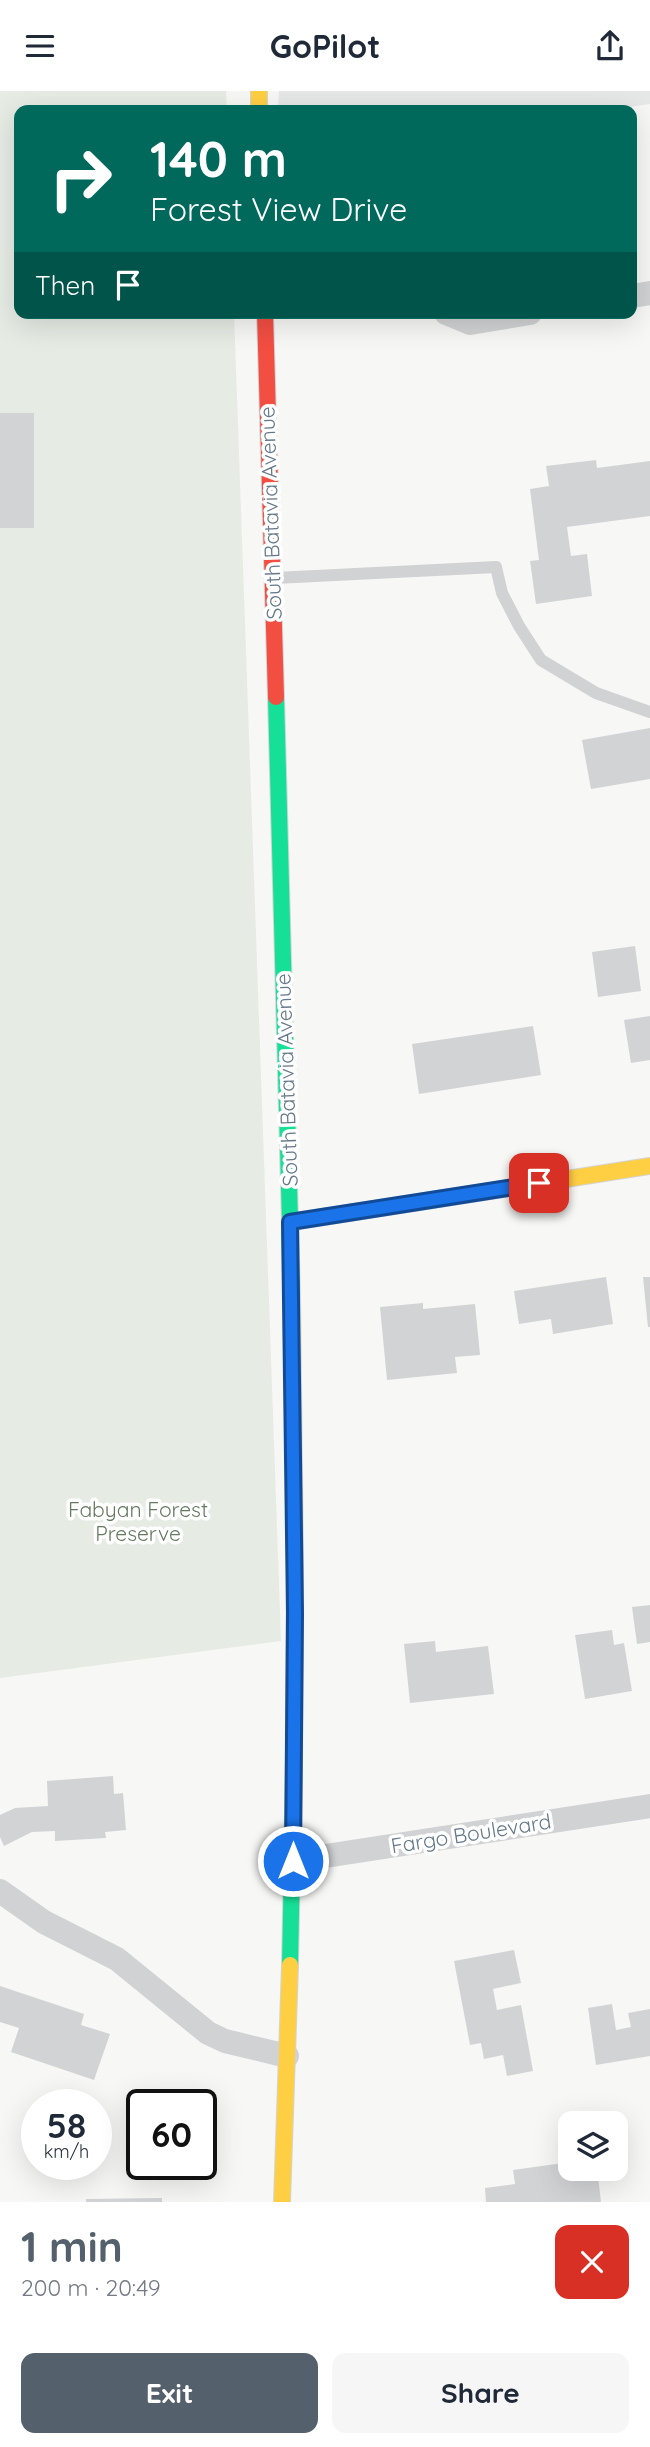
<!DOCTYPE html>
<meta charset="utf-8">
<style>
:root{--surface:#fff;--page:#f6f6f7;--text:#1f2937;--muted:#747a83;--accent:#55606d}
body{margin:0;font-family:Quicksand,sans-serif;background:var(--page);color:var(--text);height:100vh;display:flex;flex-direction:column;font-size:26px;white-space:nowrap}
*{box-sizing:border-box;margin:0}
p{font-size:23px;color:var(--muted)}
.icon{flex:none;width:38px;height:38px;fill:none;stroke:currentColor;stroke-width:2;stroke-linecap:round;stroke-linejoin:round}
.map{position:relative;height:2111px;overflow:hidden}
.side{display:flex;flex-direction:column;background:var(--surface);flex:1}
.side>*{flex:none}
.hud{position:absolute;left:14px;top:14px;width:623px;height:214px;border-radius:14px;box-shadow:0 7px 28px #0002;background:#00695c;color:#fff;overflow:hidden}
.tools{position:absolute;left:558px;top:2020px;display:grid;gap:14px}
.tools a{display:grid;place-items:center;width:70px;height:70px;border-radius:14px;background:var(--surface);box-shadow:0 7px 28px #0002;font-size:35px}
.speed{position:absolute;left:21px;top:1998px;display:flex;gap:14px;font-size:35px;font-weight:700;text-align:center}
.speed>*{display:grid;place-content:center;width:91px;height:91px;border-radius:50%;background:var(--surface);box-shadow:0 7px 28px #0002;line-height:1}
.speed small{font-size:18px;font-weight:400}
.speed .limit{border:4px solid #111;border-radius:10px;background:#fff;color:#111}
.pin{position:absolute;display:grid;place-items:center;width:60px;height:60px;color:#fff;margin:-30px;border-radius:14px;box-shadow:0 4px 10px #0006}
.me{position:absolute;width:77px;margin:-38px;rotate:0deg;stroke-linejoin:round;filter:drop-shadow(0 0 5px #0008)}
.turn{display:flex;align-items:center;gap:24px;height:147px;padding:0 21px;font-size:32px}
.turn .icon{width:91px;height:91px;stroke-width:2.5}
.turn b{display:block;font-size:49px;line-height:60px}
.then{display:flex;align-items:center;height:66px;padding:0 21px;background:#0003;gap:14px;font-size:26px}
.round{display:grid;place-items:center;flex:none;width:74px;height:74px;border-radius:14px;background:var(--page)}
.headline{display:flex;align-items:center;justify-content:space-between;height:119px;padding:0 21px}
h1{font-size:42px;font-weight:800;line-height:52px;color:var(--accent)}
.button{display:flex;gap:14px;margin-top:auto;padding:14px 21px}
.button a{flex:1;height:80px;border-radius:14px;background:var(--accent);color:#fff;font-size:28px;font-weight:800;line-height:80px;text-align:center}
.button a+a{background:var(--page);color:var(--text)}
header{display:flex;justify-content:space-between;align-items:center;height:91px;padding:0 21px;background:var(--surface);font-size:32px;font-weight:800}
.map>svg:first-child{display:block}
</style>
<header><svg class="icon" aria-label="menu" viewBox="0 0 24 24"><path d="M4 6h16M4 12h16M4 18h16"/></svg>GoPilot<svg class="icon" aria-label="share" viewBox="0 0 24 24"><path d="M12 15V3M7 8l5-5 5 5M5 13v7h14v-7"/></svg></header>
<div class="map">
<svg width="650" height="2111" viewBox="0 0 650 2111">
<rect width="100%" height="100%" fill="#f7f7f6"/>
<!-- built -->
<path fill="#e6e7e7" d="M 279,0 L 650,0 L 650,13 L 608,19 L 278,19 Z"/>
<!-- green -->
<path fill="#e6ebe4" d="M 0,0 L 226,0 L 227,19 L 19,19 L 19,222 L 234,222 L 281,1550 L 0,1587 Z"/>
<!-- building -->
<path fill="#d2d3d4" d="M 0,322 L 34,322 L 34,437 L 0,437 Z
M 596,369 L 597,377 L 650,370 L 650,425 L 567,436 L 571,465 L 587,463 L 592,505 L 536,513 L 530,470 L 539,469 L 530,398 L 549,395 L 546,375 Z
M 650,637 L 650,688 L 591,698 L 582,649 Z
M 635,855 L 641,900 L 598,906 L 592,861 Z
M 650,925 L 650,969 L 631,972 L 624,929 Z
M 533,935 L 541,984 L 419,1003 L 412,953 Z
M 606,1186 L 613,1233 L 553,1243 L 551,1228 L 519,1233 L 514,1200 Z
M 643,1186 L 650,1186 L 650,1236 L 648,1236 Z
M 423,1212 L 423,1218 L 475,1213 L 480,1264 L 455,1266 L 457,1282 L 387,1289 L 380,1216 Z
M 650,1514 L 650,1551 L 637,1553 L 632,1516 Z
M 612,1539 L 614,1554 L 624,1552 L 632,1600 L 585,1608 L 575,1544 Z
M 435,1550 L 436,1561 L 488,1555 L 494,1603 L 410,1612 L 404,1553 Z
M 113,1685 L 114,1703 L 123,1702 L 126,1739 L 105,1741 L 106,1747 L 55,1750 L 55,1740 L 32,1741 L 4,1755 L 0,1746 L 0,1724 L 15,1717 L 48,1715 L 47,1690 Z
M 514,1859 L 521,1892 L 493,1898 L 497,1919 L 521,1914 L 533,1980 L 507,1985 L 503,1964 L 484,1968 L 481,1952 L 470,1954 L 454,1870 Z
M 0,1895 L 84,1923 L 81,1934 L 110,1943 L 94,1989 L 11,1961 L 19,1937 L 0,1931 Z
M 612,1913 L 616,1939 L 631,1936 L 628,1922 L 650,1918 L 650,1965 L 596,1974 L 588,1917 Z
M 570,2071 L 570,2077 L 597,2077 L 601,2111 L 486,2111 L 485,2097 L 515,2093 L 513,2079 Z
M 162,2107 L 162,2111 L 86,2111 L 86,2108 Z"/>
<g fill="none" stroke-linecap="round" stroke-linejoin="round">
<defs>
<path id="fast" d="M 276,606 L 292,1207
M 290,1874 L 294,1670 L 295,1473"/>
<path id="slow" d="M 259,0 L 259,19
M 291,1131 L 650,1075
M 292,1207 L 295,1473
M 282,2111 L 290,1874"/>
<path id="jam" d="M 265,222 L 276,606"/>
</defs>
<!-- fast casing -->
<use href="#fast" stroke="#d2d4d6" stroke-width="18"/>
<!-- slow casing -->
<use href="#slow" stroke="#d2d4d6" stroke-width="18"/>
<!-- jam casing -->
<use href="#jam" stroke="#d2d4d6" stroke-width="18"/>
<!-- lane -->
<path stroke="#d1d2d3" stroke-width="12" d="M 275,487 L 496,476 L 502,502 L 519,535 L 541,569 L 596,602 L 650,621"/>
<!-- street -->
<path stroke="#d1d2d3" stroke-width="24" d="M 632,205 L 650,202
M 446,222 L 470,232 L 530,222
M 293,1770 L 650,1715
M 0,1800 L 44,1831 L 117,1868 L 208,1942 L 225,1950 L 287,1965"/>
<!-- fast -->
<use href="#fast" stroke="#16e098" stroke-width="16"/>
<!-- slow -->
<use href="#slow" stroke="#ffcf43" stroke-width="16"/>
<!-- jam -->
<use href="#jam" stroke="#f24e42" stroke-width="16"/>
</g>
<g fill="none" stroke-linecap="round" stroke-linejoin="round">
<defs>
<path id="route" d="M 293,1770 L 295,1522 L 290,1131 L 539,1092"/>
</defs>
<!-- route casing -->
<use href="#route" stroke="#114b97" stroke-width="18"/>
<!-- route -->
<use href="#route" stroke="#1a73e8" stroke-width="12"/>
</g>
<g text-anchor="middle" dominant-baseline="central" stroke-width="7" stroke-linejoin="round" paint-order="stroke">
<!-- street labels -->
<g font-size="21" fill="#647889" stroke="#fff">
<text transform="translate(270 422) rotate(-92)">South Batavia Avenue</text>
<text transform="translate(286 989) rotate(-92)">South Batavia Avenue</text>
<text transform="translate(471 1742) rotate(-9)">Fargo Boulevard</text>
</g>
<!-- park labels -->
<g font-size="21" fill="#657a60" stroke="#fff">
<text x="138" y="1418">Fabyan Forest<tspan x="138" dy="24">Preserve</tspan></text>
</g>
</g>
</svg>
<div class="tools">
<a><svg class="icon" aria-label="layers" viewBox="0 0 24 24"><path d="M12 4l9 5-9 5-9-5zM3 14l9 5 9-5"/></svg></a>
</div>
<div class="speed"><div>58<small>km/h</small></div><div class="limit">60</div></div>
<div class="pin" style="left:539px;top:1092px;background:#d93025"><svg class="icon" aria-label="arrive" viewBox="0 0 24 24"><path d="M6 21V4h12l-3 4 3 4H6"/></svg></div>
<svg class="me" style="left:293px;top:1770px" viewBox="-20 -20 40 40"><circle r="17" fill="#1a73e8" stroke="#fff" stroke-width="3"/><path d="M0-11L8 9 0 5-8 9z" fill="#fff"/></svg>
<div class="hud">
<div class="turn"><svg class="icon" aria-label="right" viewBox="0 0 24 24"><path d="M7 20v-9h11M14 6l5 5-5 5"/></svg><div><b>140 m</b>Forest View Drive</div></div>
<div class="then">Then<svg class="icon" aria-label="arrive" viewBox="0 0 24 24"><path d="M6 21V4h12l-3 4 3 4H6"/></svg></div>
</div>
</div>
<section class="side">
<div class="headline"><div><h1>1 min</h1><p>200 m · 20:49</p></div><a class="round" style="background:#d93025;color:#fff"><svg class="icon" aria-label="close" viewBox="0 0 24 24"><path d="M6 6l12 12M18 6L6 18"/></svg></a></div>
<div class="button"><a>Exit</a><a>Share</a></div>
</section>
